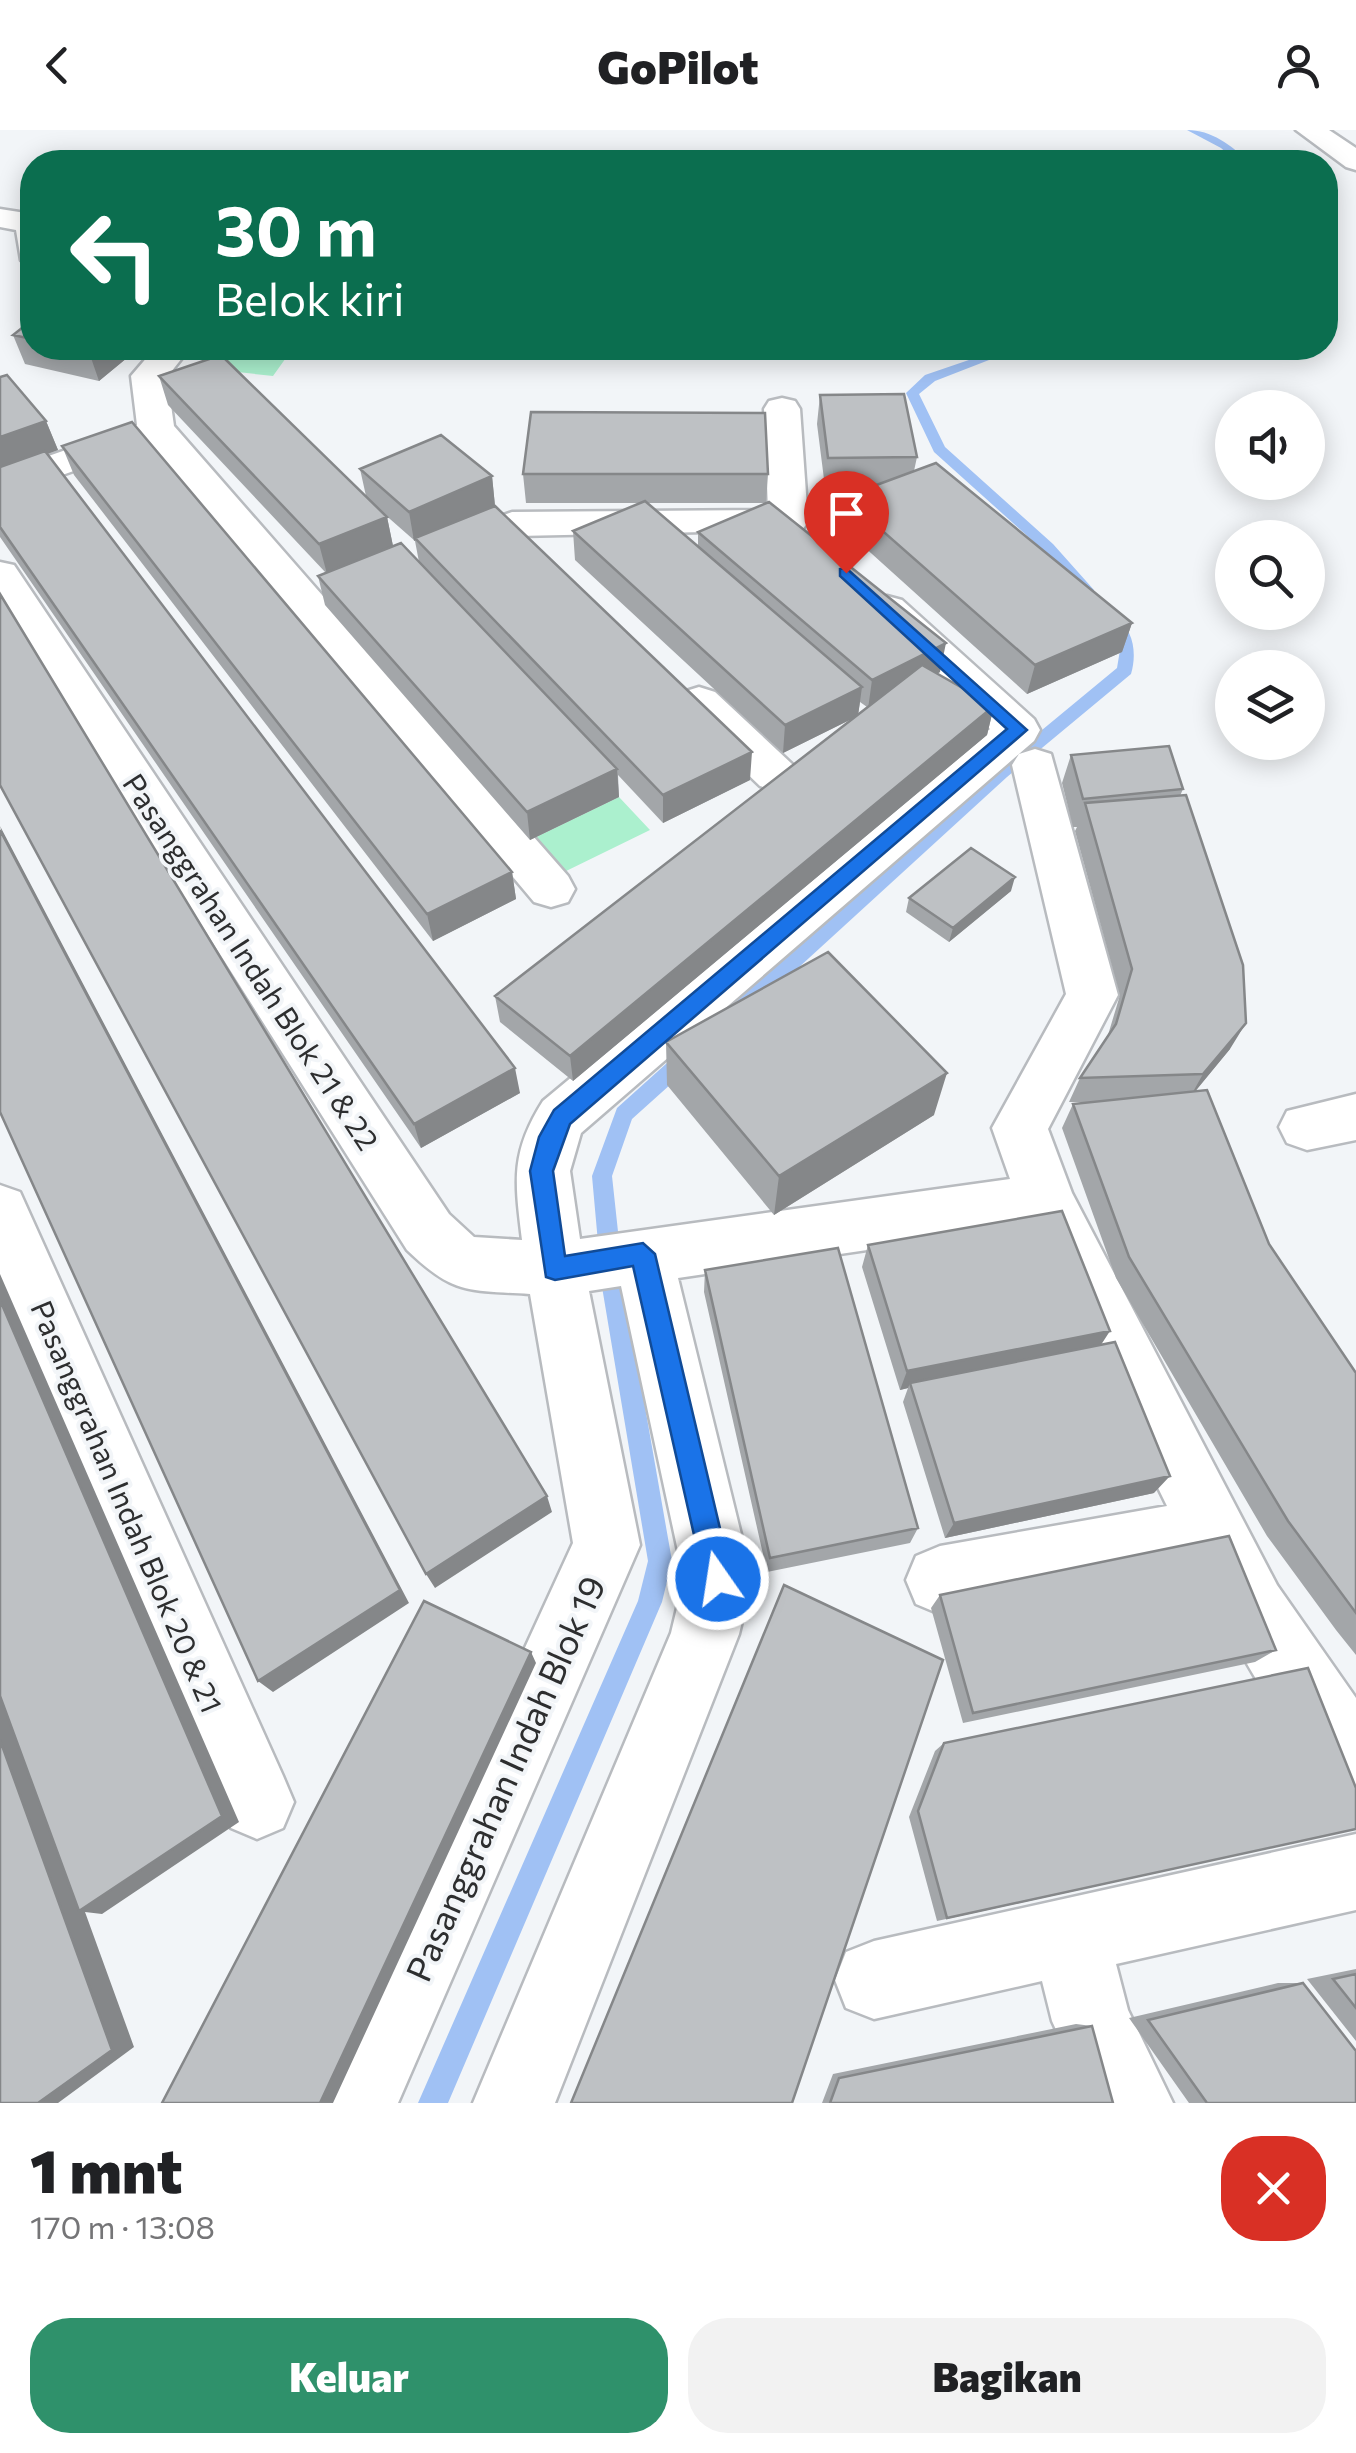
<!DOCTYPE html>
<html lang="id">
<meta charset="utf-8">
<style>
:root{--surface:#fff;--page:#f2f2f2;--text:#202124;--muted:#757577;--accent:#2f916b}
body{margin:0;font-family:Commissioner,sans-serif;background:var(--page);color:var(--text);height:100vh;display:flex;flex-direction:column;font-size:38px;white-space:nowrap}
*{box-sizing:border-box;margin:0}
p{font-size:32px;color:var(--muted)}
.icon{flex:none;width:55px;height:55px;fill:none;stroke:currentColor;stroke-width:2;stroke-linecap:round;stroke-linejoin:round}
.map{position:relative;height:1973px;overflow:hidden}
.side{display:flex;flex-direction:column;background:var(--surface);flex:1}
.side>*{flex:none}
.hud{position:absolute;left:20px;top:20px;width:1318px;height:210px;border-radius:40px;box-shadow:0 5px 25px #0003;background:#0b6e4f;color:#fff;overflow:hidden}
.buttons{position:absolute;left:1215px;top:260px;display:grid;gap:20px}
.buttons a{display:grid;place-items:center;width:110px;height:110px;border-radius:50%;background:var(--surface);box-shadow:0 5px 25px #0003;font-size:50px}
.pin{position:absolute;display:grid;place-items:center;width:85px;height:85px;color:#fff;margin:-102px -42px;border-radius:50% 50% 50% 0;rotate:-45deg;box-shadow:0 0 10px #0007}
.pin .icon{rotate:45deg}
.me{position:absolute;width:110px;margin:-55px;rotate:347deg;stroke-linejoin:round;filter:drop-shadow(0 0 8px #0008)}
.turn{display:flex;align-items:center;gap:35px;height:210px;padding:0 30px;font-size:45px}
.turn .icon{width:130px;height:130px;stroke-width:2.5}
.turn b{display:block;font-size:70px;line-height:85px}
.round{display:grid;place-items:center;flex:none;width:105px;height:105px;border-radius:40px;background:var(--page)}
.overview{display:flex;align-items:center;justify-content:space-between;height:170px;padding:0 30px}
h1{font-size:60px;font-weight:800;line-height:75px}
.cta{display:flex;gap:20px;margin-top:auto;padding:20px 30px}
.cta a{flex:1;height:115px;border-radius:40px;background:var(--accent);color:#fff;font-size:40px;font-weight:800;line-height:115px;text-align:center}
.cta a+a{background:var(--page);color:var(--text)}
header{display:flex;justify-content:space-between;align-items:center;height:130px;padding:0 30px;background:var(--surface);font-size:45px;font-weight:800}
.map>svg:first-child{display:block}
</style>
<header><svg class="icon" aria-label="back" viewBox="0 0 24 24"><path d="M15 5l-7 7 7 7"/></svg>GoPilot<svg class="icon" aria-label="person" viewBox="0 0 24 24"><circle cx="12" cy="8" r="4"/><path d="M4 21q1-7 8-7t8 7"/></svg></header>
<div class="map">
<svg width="1356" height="1973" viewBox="0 0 1356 1973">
<rect width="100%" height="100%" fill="#f2f5f8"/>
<!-- green -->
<path fill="#abf0ce" d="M 216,218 L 293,218 L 273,246 L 201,238 Z
M 619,667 L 650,700 L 560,744 L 530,710 Z"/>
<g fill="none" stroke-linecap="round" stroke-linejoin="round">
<!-- stream -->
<path fill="#a0c1f4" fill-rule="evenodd" d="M 1187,0 C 1211,0 1232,15 1248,32 L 1237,32 L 1221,18 Z
M 1004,218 L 1020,218 L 935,251 L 919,264 L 945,317 L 1053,414 L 1094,460 L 1094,466 L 1084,466 L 1043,420 L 934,322 L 906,263 L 925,245 Z
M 1115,487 C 1134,499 1137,524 1131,544 L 1007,647 L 750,882 L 736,882 L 734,877 L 736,872 L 995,639 L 1117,538 L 1120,520 L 1107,492 Z
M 684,922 L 691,924 L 694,930 L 691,936 L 632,989 L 612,1046 L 624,1157 L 672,1431 L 662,1472 L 448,1973 L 418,1973 L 638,1471 L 648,1431 L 602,1157 L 592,1046 L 617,978 L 677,924 Z"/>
<defs>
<path id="minor" d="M 1296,0 L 1329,0 L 1356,18 L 1356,40 L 1346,37 Z
M 0,79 L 32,84 L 32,132 L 21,130 L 16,100 L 0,97 Z
M 155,218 L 190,218 L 167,247 L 174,296 L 568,746 L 575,759 L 568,772 L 551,777 L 534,772 L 150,314 L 0,367 L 0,343 L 137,295 L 131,246 Z
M 782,268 L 795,271 L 800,279 L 808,392 L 802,400 L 517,406 L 459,429 L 445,432 L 431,429 L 425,420 L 431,411 L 512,382 L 768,380 L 764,279 L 769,271 Z
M 0,432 L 14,435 L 449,1084 L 474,1107 L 522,1110 C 515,1052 510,1023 543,971 L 990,599 L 872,488 L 866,479 L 872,470 L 887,466 L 902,470 L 1034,589 L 1040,600 L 1034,611 L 581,1003 L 570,1041 L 580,1109 L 1010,1049 L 992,998 L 1066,864 L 1012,635 L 1019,624 L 1035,619 L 1051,624 L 1118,865 L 1048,999 L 1072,1063 L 1277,1455 L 1356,1568 L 1356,1658 C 1347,1654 1335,1651 1328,1645 C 1280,1602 1225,1496 1196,1437 L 940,1484 L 916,1474 L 906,1450 L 916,1426 L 940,1416 L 1167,1376 L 1029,1096 L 678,1148 L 752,1449 L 739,1504 L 555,1973 L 473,1973 L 671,1503 L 684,1449 L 621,1156 L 589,1161 L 640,1415 L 398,1973 L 316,1973 L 573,1413 L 530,1164 C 467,1160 454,1165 407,1120 L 0,476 Z
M 699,557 L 715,562 L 792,634 L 799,645 L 792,656 L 776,661 L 760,656 L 683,582 L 677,572 L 683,562 Z
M 1356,964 L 1356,1010 L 1307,1020 L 1287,1013 L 1279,997 L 1287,981 Z
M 0,1055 L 20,1062 L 283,1646 L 294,1672 L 283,1698 L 257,1709 L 231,1698 L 0,1148 Z
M 1356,1704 L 1356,1780 L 1116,1834 L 1128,1880 L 1173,1973 L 1090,1973 L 1052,1891 L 1042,1851 L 874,1889 L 846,1878 L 835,1850 L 846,1822 L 874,1811 Z"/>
</defs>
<!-- minor casing -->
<use href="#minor" stroke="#b8bbbf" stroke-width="5"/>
<!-- minor -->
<use href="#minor" fill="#fff" fill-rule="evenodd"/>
</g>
<!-- wall -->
<path fill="#a3a6a9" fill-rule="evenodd" d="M 32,190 L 32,218 L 139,218 L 99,251 L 25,234 L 13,205 Z
M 159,246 L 366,366 L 360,339 L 492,346 L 495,376 L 477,384 L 750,650 L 663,693 L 618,645 L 619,667 L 530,710 L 325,475 L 318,446 L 326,443 L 168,275 ZM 382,382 L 415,411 L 419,432 L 393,416 L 387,387 Z
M 0,247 L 46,291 L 58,320 L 47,324 L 520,963 L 421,1018 L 0,407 Z
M 820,265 L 917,327 L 914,341 L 1132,493 L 1122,522 L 1027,564 L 841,396 L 844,367 L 873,356 L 825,357 L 817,294 Z
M 62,316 L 512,742 L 516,769 L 433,811 L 74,345 Z
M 523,344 L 768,344 L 766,373 L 940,542 L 937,544 L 994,576 L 987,605 L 573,951 L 500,892 L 495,866 L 853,588 L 783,623 L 575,430 L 573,401 L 640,373 L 526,373 ZM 648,373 L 766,373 L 698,402 L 698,416 ZM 860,572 L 867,577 L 858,584 Z
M 1071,625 L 1183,659 L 1180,666 L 1230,919 L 1195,961 L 1269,1114 L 1356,1243 L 1356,1525 L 1336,1500 L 1267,1406 L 1116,1148 L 1062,998 L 1073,974 L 1091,972 L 1069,972 L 1080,948 L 1108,905 L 1120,865 L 1075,701 L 1077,697 L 1073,697 L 1062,653 Z
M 1011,761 L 949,812 L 906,782 L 909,768 Z
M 666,912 L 934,985 L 774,1085 L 667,955 Z
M 868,1115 L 1101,1214 L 1154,1363 L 945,1408 L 903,1272 L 908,1258 L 900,1260 L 862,1137 Z
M 705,1140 L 918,1398 L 910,1413 L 767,1442 L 704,1162 Z
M 940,1465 L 1276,1520 L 1255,1532 L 963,1593 L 931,1478 Z
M 944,1613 L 1356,1699 L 937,1791 L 909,1687 L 935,1621 Z
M 1356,1839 L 1356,1911 L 1307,1849 Z
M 1278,1853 L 1303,1853 L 1356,1973 L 1189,1973 L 1129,1888 Z
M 1076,1894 L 1092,1896 L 1113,1973 L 822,1973 L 833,1944 Z"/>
<!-- shaded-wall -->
<path fill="#858789" d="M 94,218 L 139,218 L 99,251 L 89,222 Z
M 46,291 L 58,320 L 0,341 L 0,307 Z
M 492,346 L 495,376 L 414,411 L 409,382 Z
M 387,387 L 393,416 L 327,444 L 319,414 Z
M 1132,493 L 1122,522 L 1027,564 L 1035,535 Z
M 946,513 L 940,542 L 868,579 L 872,550 Z
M 862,557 L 858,586 L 783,623 L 785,595 Z
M 994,576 L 987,605 L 573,951 L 570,926 Z
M 752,622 L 750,650 L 663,693 L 663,665 Z
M 617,639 L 619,667 L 530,710 L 527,682 Z
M 0,696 L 409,1473 L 273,1562 L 258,1551 Z
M 512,742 L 516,769 L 433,811 L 427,784 Z
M 1015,747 L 1011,761 L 949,812 L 953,798 Z
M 1246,893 L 1230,919 L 1189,969 L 1203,944 Z
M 515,938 L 520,963 L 421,1018 L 414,994 Z
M 947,943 L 934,985 L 774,1085 L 779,1046 Z
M 0,1144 L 239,1692 L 102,1784 L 85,1782 L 134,1917 L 58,1973 L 38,1973 L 0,1610 Z
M 1110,1201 L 1097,1221 L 910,1253 L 908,1258 L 900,1260 L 907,1241 Z
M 1170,1346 L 1154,1363 L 945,1408 L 954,1393 Z
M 547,1366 L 552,1382 L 435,1458 L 426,1444 Z
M 531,1522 L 536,1533 L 333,1973 L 320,1973 Z"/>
<!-- building -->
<path fill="#bec1c4" stroke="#858789" stroke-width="2.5" d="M 32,190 L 32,209 L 13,205 Z
M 69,218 L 94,218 L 89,222 Z
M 221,225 L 387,387 L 319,414 L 159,246 Z
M 7,245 L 46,291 L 0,307 L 0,247 Z
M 904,264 L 917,327 L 828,328 L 820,265 Z
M 531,282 L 765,283 L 768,344 L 523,344 Z
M 132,292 L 512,742 L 427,784 L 62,316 Z
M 441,305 L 492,346 L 409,382 L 360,339 Z
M 45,321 L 515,938 L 414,994 L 0,397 L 0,337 Z
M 936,333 L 1132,493 L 1035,535 L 844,367 Z
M 645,371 L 862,557 L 785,595 L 573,401 Z
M 769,372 L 946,513 L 872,550 L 698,402 Z
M 495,376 L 752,622 L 663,665 L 415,408 Z
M 401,413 L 617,639 L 527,682 L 318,446 Z
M 0,464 L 547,1366 L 426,1444 L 0,655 Z
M 922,535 L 994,576 L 570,926 L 495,866 Z
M 1169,616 L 1183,659 L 1083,669 L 1071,625 Z
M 1186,665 L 1243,835 L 1246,893 L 1203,944 L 1080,948 L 1116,894 L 1132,839 L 1085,673 Z
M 0,700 L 400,1460 L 258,1551 L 0,982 Z
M 971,718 L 1015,747 L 953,798 L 909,768 Z
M 828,822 L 947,943 L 779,1046 L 666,912 Z
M 1207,960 L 1269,1114 L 1356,1243 L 1356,1483 L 1288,1391 L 1129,1127 L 1073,974 Z
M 1062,1081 L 1110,1201 L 907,1241 L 868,1115 Z
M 838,1118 L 918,1398 L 770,1428 L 705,1140 Z
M 0,1170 L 222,1686 L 79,1781 L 0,1566 Z
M 1115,1212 L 1170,1346 L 954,1393 L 910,1253 Z
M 1229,1406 L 1276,1520 L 973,1583 L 940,1465 Z
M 784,1455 L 943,1530 L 792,1973 L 571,1973 Z
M 424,1471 L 531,1522 L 320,1973 L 162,1973 Z
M 1308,1538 L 1356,1658 L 1356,1699 L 947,1788 L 918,1681 L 944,1613 Z
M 0,1610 L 112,1920 L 38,1973 L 0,1973 Z
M 1356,1844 L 1356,1878 L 1333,1849 Z
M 1303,1853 L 1356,1921 L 1356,1973 L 1207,1973 L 1148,1890 Z
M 1092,1896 L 1113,1973 L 830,1973 L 839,1948 Z"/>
<!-- route -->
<path fill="#1a73e8" stroke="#114b97" stroke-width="2.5" d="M 846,438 L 1027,600 L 570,994 L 553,1041 L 565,1126 L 643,1113 L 655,1124 L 732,1449 L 728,1459 L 718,1463 L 708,1459 L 704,1449 L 633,1136 L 555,1150 L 546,1147 L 530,1041 L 539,1007 L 554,980 L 1007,599 L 840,446 L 840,439 Z"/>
<g text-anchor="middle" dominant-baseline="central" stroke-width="8" stroke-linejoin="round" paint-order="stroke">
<!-- street labels -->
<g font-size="30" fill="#2d2e2f" stroke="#f2f5f8">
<text transform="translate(252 831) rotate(57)">Pasanggrahan Indah Blok 21 &amp; 22</text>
<text transform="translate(128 1376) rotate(67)">Pasanggrahan Indah Blok 20 &amp; 21</text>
</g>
<!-- near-street labels -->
<g font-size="35" fill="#2d2e2f" stroke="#f2f5f8">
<text transform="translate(504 1648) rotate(-66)">Pasanggrahan Indah Blok 19</text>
</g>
</g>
</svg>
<div class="buttons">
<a><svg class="icon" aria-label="sound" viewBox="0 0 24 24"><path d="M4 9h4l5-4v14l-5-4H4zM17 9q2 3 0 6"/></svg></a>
<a><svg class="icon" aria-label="search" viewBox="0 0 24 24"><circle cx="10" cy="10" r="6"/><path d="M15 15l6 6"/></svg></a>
<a><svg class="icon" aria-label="layers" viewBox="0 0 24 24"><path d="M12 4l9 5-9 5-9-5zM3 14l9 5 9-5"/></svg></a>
</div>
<div class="pin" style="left:846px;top:443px;background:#d93025"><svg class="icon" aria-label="arrive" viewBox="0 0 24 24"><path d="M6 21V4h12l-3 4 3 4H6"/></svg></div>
<svg class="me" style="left:718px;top:1449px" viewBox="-20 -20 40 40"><circle r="17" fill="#1a73e8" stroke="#fff" stroke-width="3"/><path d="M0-11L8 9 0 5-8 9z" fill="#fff"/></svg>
<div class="hud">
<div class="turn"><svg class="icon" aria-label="left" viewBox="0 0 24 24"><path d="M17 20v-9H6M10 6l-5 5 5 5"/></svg><div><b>30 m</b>Belok kiri</div></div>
</div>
</div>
<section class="side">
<div class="overview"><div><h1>1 mnt</h1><p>170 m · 13:08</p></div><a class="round" style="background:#d93025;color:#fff"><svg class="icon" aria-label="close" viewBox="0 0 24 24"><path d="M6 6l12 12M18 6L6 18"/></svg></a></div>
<div class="cta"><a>Keluar</a><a>Bagikan</a></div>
</section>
